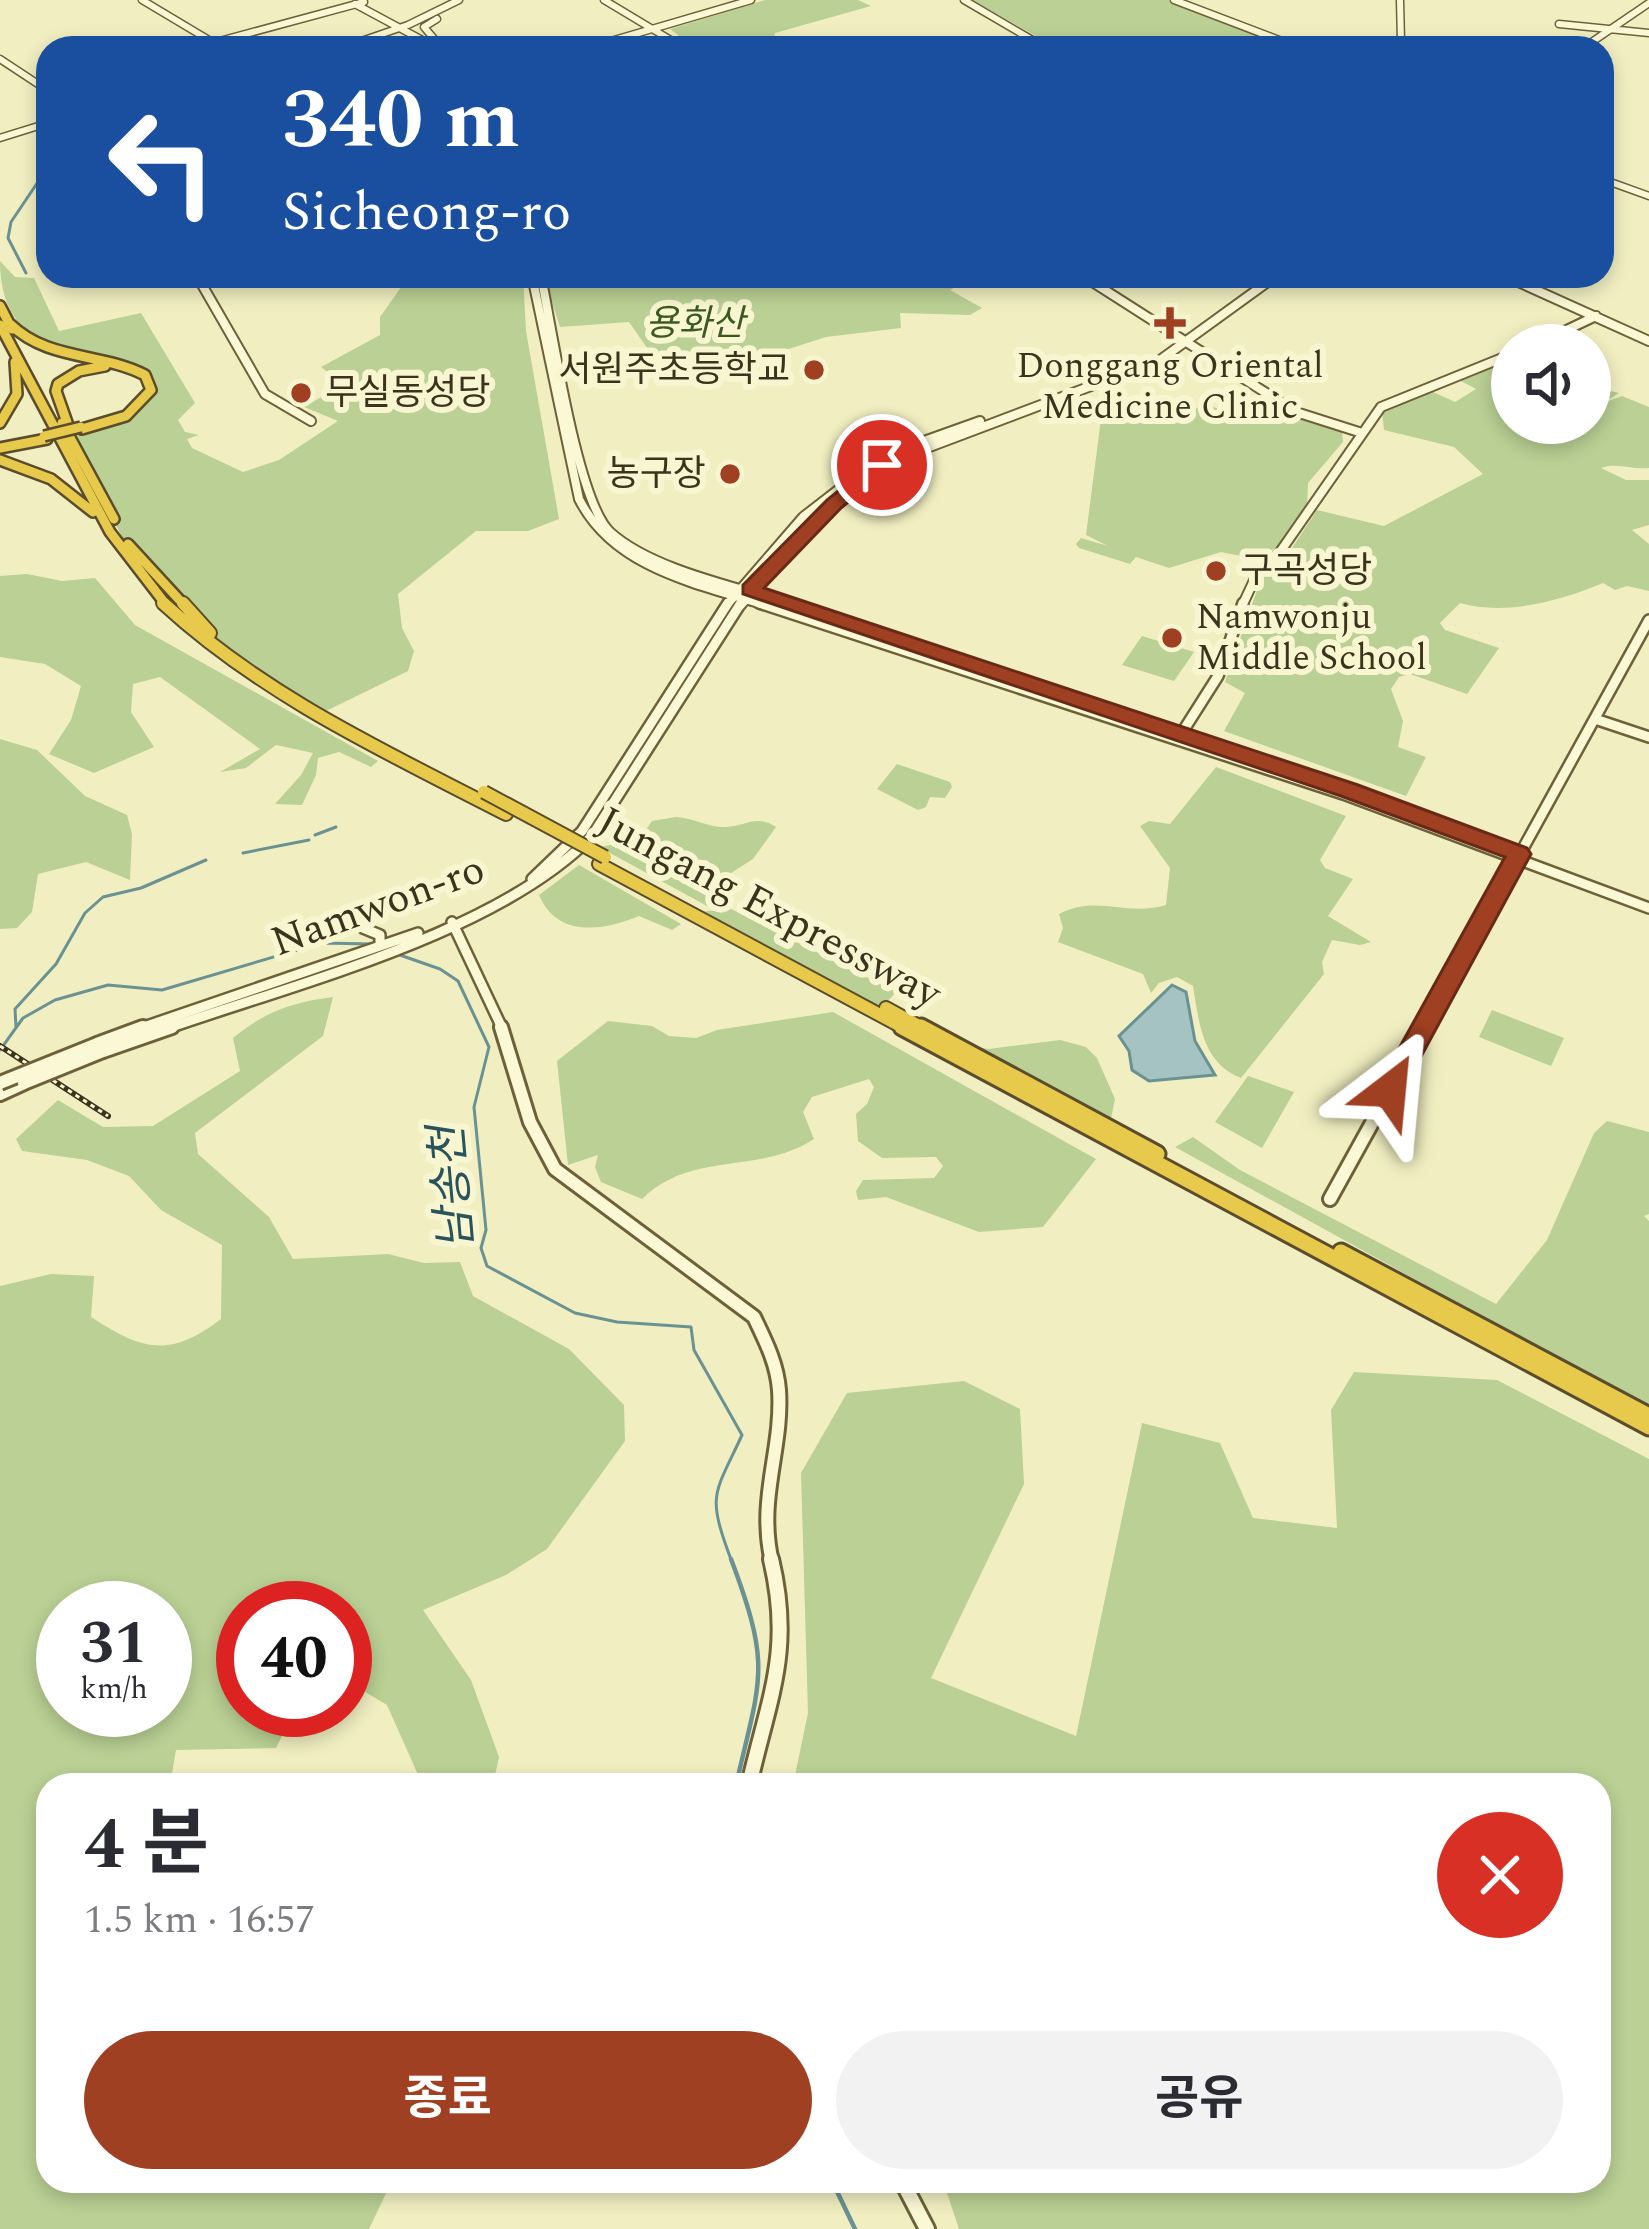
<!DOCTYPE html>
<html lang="ko">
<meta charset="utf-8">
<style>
:root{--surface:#fff;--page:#f2f2f3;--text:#2b2b33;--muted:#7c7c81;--accent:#a04022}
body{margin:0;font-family:Spectral,"Noto Sans KR",serif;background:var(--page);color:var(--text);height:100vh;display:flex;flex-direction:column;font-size:45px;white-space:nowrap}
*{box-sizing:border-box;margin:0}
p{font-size:39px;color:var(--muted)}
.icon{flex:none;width:66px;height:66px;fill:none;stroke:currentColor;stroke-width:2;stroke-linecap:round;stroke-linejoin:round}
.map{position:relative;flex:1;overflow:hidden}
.sheet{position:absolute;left:36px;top:1773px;width:1575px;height:420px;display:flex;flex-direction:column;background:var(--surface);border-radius:36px;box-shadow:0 6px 18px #0003}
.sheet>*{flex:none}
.guide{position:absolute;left:36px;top:36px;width:1578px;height:252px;border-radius:36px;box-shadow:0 6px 18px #0003;background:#1a4fa0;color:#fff;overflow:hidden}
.controls{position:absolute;left:1491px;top:324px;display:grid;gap:24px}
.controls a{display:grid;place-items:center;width:120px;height:120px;border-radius:50%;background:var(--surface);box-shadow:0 6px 18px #0003;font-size:60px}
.speed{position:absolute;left:36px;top:1581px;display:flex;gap:24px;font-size:60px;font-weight:700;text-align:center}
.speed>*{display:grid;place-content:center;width:156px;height:156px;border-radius:50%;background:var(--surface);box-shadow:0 6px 18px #0003;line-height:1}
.speed small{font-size:30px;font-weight:400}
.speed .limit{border:18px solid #d22;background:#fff;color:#111}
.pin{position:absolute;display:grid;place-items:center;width:102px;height:102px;color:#fff;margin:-51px;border:6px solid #fff;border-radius:50%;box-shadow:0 3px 12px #0007}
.me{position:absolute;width:132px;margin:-66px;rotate:29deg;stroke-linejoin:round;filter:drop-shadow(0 0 9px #0008)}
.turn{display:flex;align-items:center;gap:42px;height:252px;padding:0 48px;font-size:54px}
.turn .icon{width:156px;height:156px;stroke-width:2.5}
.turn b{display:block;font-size:84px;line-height:102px}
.round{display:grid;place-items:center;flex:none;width:126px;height:126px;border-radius:63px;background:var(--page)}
.overview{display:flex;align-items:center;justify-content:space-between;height:204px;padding:0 48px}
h1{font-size:72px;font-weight:700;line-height:90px}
.cta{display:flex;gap:24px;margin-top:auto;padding:24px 48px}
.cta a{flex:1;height:138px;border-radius:72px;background:var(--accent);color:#fff;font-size:48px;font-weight:700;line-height:138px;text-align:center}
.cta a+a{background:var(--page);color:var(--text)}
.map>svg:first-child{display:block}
</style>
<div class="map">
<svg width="1649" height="2229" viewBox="0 0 1649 2229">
<rect width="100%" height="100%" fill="#f1efc1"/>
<!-- green -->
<path fill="#bad094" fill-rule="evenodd" d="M 765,0 L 858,0 L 871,6 L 775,33 L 773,48 L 695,48 L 670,29 Z
M 972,0 L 1168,0 L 1255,34 L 1255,48 L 1057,48 Z
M 0,261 L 15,277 L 34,278 L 59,331 L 141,313 L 195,403 L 178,420 L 185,432 L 199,435 L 187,439 L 192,448 L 243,472 L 279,460 L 338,421 L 304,407 L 344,384 L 321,367 L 380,335 L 380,317 L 409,276 L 435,276 L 447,284 L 474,276 L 523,276 L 526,331 L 559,519 L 528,531 L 476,531 L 398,594 L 402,628 L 414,651 L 408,671 L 326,711 L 204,637 L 142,574 L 69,437 C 102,428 140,423 155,388 L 149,376 C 77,357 0,353 0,261 Z
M 549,276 L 977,276 L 950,290 L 982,308 L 970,315 L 900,313 L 901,328 L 826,337 L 720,371 L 666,375 L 629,322 L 560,327 L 548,290 Z
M 1512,360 L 1512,423 L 1590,423 L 1590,386 L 1619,393 L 1603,403 L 1622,396 L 1649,407 L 1649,468 C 1632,470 1617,462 1601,468 L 1626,480 L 1649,480 L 1649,525 L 1632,530 L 1649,544 L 1649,591 L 1627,586 L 1615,590 L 1603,583 C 1560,601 1505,616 1460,603 L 1440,623 L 1445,630 L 1499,648 L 1467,694 L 1410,674 L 1399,677 L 1391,689 L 1403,721 L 1398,747 L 1426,757 L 1406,796 L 1224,731 L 1245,693 L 1225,682 L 1260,582 L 1271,565 L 1292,548 L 1317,510 L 1384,526 L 1483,474 L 1454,447 L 1384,430 L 1382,411 L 1433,392 L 1455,402 L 1476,389 L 1461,381 Z
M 1210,406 C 1241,417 1238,410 1267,409 C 1292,408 1319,422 1342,431 L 1343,442 L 1308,483 L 1307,507 L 1279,546 L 1256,559 L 1221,552 L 1169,568 L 1136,557 L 1130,564 L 1079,548 L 1076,544 L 1081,538 L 1108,546 L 1086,535 L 1101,419 L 1131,407 L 1156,413 Z
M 27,574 L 62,581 L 95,578 L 135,625 L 378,761 L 371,767 L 339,752 L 318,758 L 316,775 L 302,805 L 275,804 L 301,775 L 313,753 L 276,745 L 246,768 L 220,772 L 260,749 L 160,677 L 133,684 L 131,712 L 154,747 L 94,773 L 49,754 L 71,720 L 81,686 L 45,664 L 0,657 L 0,576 Z
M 1142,636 L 1194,652 L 1174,681 L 1122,665 Z
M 0,739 L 37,750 L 85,796 L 127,815 L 132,834 L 130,880 L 86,862 L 38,874 L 32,912 L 17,928 L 0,929 Z
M 897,764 L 950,782 L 952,787 L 945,798 L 930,797 L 926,807 L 918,810 L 877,789 Z
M 1216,767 L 1346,816 L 1320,860 L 1325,868 L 1353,879 L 1328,916 L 1371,942 L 1360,945 L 1332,940 L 1322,962 L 1324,974 L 1241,1078 C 1202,1063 1199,1022 1193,986 L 1177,977 L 1159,983 L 1151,993 L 1143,974 L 1058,942 L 1063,928 L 1059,914 C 1096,894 1126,917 1166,905 L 1170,868 L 1140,826 L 1149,821 L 1170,824 Z
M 676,817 C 693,818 711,828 726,827 C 747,826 756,814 776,827 L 753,859 L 731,873 L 736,887 L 723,903 L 707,906 L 599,847 L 639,840 L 652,821 Z
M 579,865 L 681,924 L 672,930 L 639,916 C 603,931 557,938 539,895 Z
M 729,908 L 896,992 L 887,1002 L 958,1035 L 935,1038 L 988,1049 L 1060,1040 L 1086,1047 L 1097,1058 L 1115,1099 L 1108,1133 L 701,912 Z
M 333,997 L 323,1036 L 195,1133 L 198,1154 L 269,1217 L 293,1259 L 388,1254 L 424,1263 L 460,1262 L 473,1296 L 569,1349 L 624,1405 L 625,1441 L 547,1549 L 506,1575 L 423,1610 L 471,1680 L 499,1757 L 493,1785 L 435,1785 L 419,1777 L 387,1705 L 345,1680 L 345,1608 L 243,1608 L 243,1710 L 295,1710 L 276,1748 L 176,1750 L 170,1785 L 48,1785 L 48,2181 L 392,2181 L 369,2229 L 0,2229 L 0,1286 L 51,1274 L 94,1276 L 91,1317 C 143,1351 170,1358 221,1319 L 222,1245 L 161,1210 L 129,1176 L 87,1160 L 22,1151 L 16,1139 L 58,1100 L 103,1127 L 153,1126 L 240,1071 L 233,1038 C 264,1012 293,1002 333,997 ZM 165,1608 L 165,1710 L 63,1710 L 63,1608 Z
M 1492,1010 L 1564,1038 L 1551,1066 L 1479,1037 Z
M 833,1012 L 1096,1159 L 1043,1227 L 979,1232 L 886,1197 L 858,1200 L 856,1191 L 863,1180 L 934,1178 L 943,1166 L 936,1157 L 882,1158 L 858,1141 L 856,1114 L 867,1104 L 874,1087 L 869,1079 L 812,1097 L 803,1112 L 814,1139 C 760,1175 692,1150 642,1199 L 601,1182 L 595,1167 L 598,1155 L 568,1165 L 557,1061 L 608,1021 L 652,1026 L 669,1036 L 696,1038 L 717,1030 Z
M 1248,1076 L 1294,1092 L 1262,1148 L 1215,1122 Z
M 1607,1121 L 1649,1132 L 1649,1214 L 1644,1216 L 1649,1221 L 1649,1408 L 1175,1147 L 1193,1137 L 1240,1170 L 1496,1304 L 1547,1240 L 1594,1133 Z
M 1354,1372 L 1497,1380 L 1649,1459 L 1649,2229 L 959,2229 L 943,2181 L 1599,2181 L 1599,1785 L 793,1785 L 808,1713 L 801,1473 L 847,1393 L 964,1381 L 1020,1409 L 1024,1484 L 931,1678 L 1076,1736 L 1142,1423 L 1220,1443 L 1253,1518 L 1337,1528 L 1331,1410 Z"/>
<!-- water -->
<path fill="#a4c3c2" stroke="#6a9292" stroke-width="3" d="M 1172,985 L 1186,992 L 1195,1041 L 1215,1075 L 1149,1081 L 1132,1070 L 1129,1051 L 1119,1036 Z"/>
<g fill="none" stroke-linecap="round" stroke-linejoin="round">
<!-- stream-far1 -->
<path stroke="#6a9292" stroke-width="3" d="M 26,273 L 8,238 L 11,222 L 48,167
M 315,835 L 336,827
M 243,853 L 309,840
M 397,954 L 440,969 L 458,981 L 489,1047 L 474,1107 L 486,1230 L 481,1248 L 487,1266 L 575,1313 L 617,1322 L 691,1327 L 694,1350 L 742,1435 C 714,1496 706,1493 732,1562
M 16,1027 L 15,1009 L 56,964 L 85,913 L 103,897 L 141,888 L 206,860
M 0,1050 L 23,1018 L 55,1000 L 108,985 L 162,990 L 321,943 L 372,944"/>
<!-- stream -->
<path stroke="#6a9292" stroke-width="4.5" d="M 731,1559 C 772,1668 761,1676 736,1785
M 832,2181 L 855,2229"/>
<defs>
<path id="secondary-far4" d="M 142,0 L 209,40
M 604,0 L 684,48
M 964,0 L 1046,48
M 1174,0 L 1300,48
M 355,4 L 437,48
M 1559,24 L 1649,33
M 435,40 L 424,27 L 437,19
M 194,48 L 364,2
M 341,48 L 408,25 L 459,0
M 587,48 L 751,0
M 1386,48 L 1401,41 L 1400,0
M 1583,48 L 1649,3
M 0,59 L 41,86 L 48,84
M 0,138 L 48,123
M 1602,179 L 1649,196"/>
<path id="secondary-far3" d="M 197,276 L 265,394 L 311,421
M 532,276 L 579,499 C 614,569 699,584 768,606
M 541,276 C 552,328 577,501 610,532 C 653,571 742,588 798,606
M 1083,276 L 1296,412 L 1362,433
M 1505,276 L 1649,341
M 1535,345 L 1596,316
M 924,441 L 980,421
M 726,606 L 803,517 L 874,462
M 740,606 L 834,504 L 882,465 L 1160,360 L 1276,276
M 1242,606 L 1257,574 L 1280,552 L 1381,407 L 1512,354"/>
<path id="secondary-far2" d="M 759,603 L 1343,794 L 1649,908
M 788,603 L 921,647
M 1595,719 L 1649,737
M 1178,739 L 1218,676 L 1243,603
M 532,879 L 582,831 L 728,603
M 452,922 L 503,1030
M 363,928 L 380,935 L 380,945
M 135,1030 L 418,933
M 163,1030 C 293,984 497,934 592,836 L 741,603
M 1423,1030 L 1649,620"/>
<path id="secondary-far1" d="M 501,1027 L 530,1122 L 555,1169 L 754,1317 C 765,1340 777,1363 779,1390 C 783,1450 757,1498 772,1562
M 97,1044 L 143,1027
M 103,1051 L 172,1027
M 0,1094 L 24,1083
M 1330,1199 L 1425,1027"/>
<path id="secondary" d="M 749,1785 C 769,1697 793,1651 771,1559
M 902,2181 L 927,2229"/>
<path id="highway-far2" d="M 0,306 L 12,329
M 10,324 C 48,361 100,352 145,375 L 151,390 L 126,416 L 82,429
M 0,325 L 110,532 L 167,606
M 0,423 L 17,394 L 15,362
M 62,423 L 114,519
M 69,428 L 56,391 L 58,384 L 79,371 L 105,366
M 0,448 L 47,439
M 0,460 L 51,479 L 93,512
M 128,544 L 185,606"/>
<path id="highway-far1" d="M 163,603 C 264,696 386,752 506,814
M 183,603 L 210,633
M 599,864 L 908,1030
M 886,1008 L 926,1030"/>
<path id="highway" d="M 902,1027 L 1649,1427
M 921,1027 L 1157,1154
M 1341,1252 L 1649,1416"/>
</defs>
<!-- secondary-far4 casing -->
<use href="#secondary-far4" stroke="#6e613a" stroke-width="9"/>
<!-- secondary-far3 casing -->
<use href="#secondary-far3" stroke="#6e613a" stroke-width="12"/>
<!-- secondary-far2 casing -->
<use href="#secondary-far2" stroke="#6e613a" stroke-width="14"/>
<!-- secondary-far1 casing -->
<use href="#secondary-far1" stroke="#6e613a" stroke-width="18"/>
<!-- secondary casing -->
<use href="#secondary" stroke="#6e613a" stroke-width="20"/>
<!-- highway-far2 casing -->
<use href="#highway-far2" stroke="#5a4c2c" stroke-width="14"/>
<!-- highway-far1 casing -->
<use href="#highway-far1" stroke="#5a4c2c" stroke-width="16"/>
<!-- highway casing -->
<use href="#highway" stroke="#5a4c2c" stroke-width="21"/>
<!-- secondary-far4 -->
<use href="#secondary-far4" stroke="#fbf9d5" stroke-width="6"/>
<!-- secondary-far3 -->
<use href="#secondary-far3" stroke="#fbf9d5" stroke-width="8"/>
<!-- secondary-far2 -->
<use href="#secondary-far2" stroke="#fbf9d5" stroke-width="9"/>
<!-- secondary-far1 -->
<use href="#secondary-far1" stroke="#fbf9d5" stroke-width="12"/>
<!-- secondary -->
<use href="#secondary" stroke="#fbf9d5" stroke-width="14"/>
<!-- highway-far2 -->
<use href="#highway-far2" stroke="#e7c94b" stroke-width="9"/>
<!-- highway-far1 -->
<use href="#highway-far1" stroke="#e7c94b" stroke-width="12"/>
<!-- highway -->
<use href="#highway" stroke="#e7c94b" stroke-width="15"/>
<defs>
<path id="rail" d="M 0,1046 L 108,1116"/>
</defs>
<!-- rail casing -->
<use href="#rail" stroke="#3b331c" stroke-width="6"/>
<!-- rail -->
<use href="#rail" stroke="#f8f6d1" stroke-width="3" stroke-dasharray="4.5" stroke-linecap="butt"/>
<defs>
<path id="secondary-bridge" d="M 0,1083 L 97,1044
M 24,1083 L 103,1051"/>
<path id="highway-bridge-far1" d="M 44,436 L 81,427"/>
<path id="highway-bridge" d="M 484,792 L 605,857"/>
</defs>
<!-- secondary-bridge casing -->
<use href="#secondary-bridge" stroke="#6e613a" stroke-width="18" stroke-linecap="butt"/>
<!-- highway-bridge-far1 casing -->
<use href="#highway-bridge-far1" stroke="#5a4c2c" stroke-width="14" stroke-linecap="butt"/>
<!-- highway-bridge casing -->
<use href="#highway-bridge" stroke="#5a4c2c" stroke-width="16" stroke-linecap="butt"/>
<!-- secondary-bridge -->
<use href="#secondary-bridge" stroke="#fbf9d5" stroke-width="12"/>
<!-- highway-bridge-far1 -->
<use href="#highway-bridge-far1" stroke="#e7c94b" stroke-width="9"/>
<!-- highway-bridge -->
<use href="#highway-bridge" stroke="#e7c94b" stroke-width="12"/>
</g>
<!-- route -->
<path fill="#a04022" stroke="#682a16" stroke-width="3" d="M 875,461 L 892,465 L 841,508 L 764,588 L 1358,785 L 1527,848 L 1531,854 L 1399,1097 L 1390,1100 L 1376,1090 L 1505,857 L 1341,796 L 743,594 L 743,585 L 827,500 Z"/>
<!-- markers -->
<g fill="#a04022" stroke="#f8f6d1" stroke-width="4.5">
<path d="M1164 305h12v12h12v12h-12v12h-12v-12h-12v-12h12z"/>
<circle cx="814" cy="370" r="12"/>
<circle cx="301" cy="393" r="12"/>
<circle cx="730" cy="474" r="12"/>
<circle cx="1216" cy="571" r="12"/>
<circle cx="1172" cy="638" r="12"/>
</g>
<g text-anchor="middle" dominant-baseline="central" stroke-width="12" stroke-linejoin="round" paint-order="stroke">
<!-- far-park labels -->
<g font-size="36" font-style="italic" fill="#3d5921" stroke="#f8f6d1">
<text x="695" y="324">용화산</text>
</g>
<!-- far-poi labels -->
<g font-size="36" fill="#3b331c" stroke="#f8f6d1" text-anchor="start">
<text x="1170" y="366" text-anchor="middle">Donggang Oriental<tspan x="1170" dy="41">Medicine Clinic</tspan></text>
<text x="790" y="370" text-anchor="end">서원주초등학교</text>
<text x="325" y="393">무실동성당</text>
<text x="706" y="474" text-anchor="end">농구장</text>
<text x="1240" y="571">구곡성당</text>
<text x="1196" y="617">Namwonju<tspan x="1196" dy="41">Middle School</tspan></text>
</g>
<!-- street labels -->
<g font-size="42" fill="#3b331c" stroke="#f8f6d1">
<text transform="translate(378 906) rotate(-20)">Namwon-ro</text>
<text transform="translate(769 908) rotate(28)">Jungang Expressway</text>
</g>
<!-- water labels -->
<g font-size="45" font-style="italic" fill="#2b535c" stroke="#f8f6d1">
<text transform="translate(453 1188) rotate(-95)">남송천</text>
</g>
</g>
</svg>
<div class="controls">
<a><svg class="icon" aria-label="sound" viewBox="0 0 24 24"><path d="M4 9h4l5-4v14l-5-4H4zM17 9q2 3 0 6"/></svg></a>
</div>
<div class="speed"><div>31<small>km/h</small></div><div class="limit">40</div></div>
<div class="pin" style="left:882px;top:465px;background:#d93025"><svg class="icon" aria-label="arrive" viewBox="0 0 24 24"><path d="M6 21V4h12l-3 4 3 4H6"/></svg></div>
<svg class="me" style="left:1390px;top:1090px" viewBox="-20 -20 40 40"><path d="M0-17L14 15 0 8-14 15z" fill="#a04022" stroke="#fff" stroke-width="4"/></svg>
<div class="guide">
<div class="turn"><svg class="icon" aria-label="left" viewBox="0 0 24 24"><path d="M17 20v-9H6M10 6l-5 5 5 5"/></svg><div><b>340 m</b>Sicheong-ro</div></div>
</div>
<section class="sheet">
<div class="overview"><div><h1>4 분</h1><p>1.5 km · 16:57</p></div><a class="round" style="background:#d93025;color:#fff"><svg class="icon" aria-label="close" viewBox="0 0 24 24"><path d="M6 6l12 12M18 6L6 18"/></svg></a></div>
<div class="cta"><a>종료</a><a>공유</a></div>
</section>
</div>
